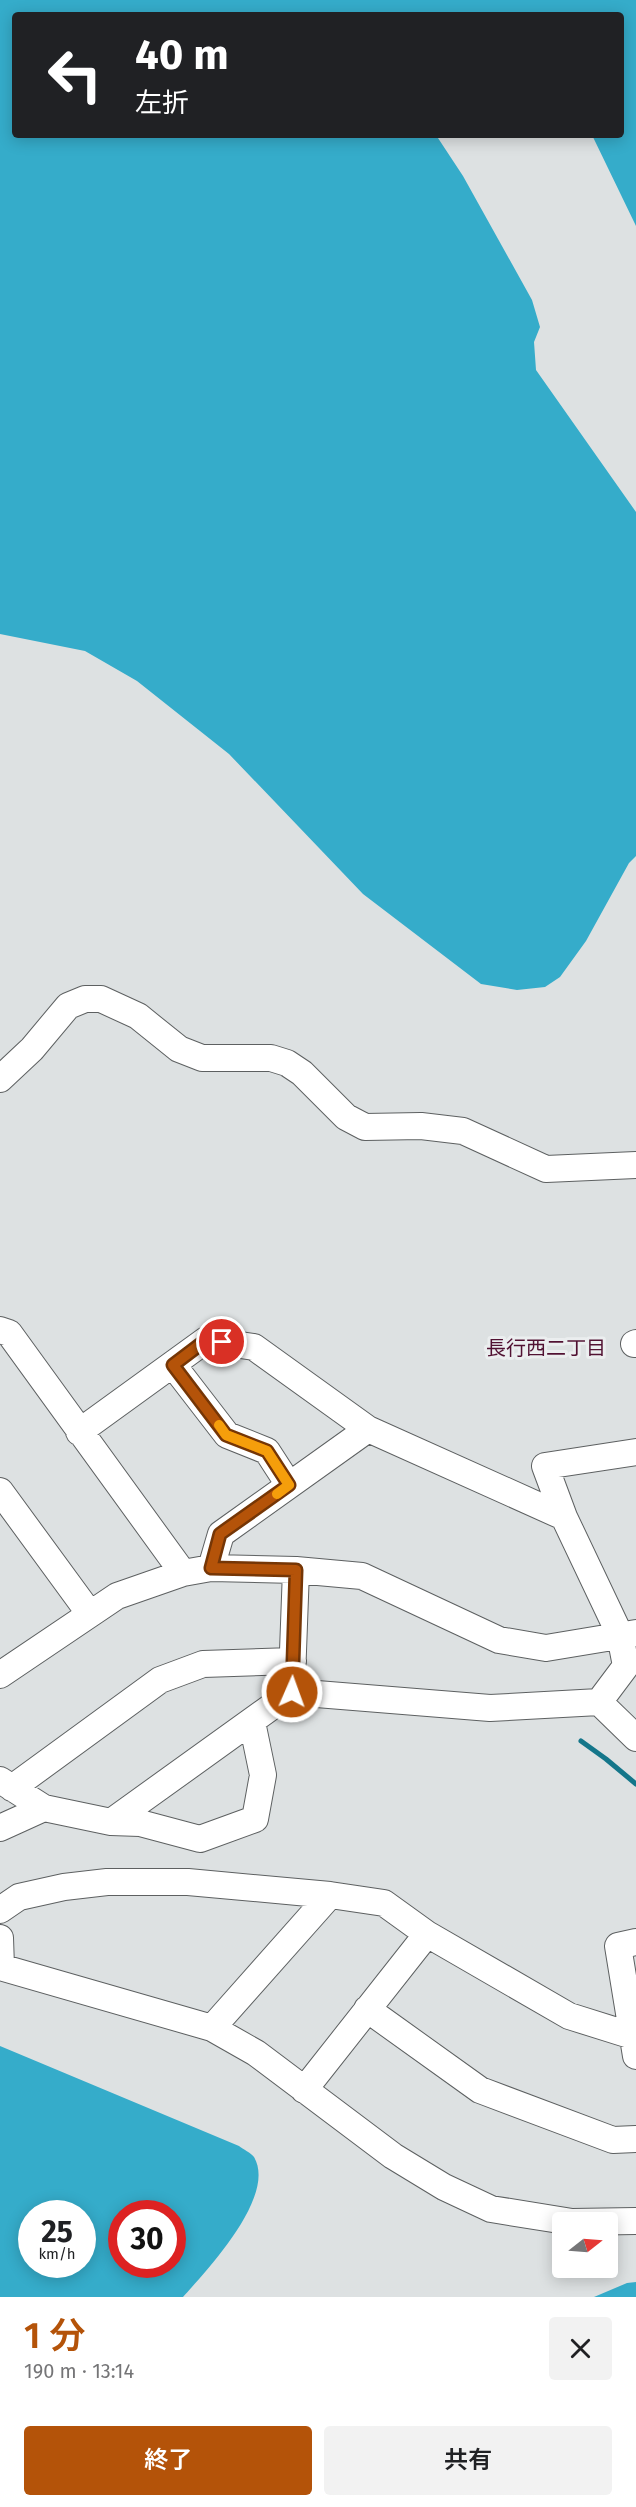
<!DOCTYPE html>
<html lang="ja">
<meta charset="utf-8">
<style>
:root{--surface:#fff;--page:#f2f2f2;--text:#202124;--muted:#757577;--accent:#b45309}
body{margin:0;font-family:"Fira Sans","Noto Sans JP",sans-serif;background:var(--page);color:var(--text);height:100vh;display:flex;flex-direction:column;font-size:22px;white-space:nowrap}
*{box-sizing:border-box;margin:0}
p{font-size:20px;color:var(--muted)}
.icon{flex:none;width:33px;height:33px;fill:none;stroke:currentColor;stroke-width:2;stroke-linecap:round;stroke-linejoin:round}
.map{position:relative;height:2297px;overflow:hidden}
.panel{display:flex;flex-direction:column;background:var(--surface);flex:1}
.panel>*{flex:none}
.hud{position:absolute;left:12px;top:12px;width:612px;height:126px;border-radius:6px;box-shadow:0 3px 15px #0003;background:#202124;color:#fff;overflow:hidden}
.needle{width:39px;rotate:73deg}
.buttons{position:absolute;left:552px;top:2212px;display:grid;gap:12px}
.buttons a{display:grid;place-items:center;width:66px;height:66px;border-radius:6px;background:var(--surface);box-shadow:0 3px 15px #0003;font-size:30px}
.speed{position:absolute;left:18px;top:2200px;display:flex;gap:12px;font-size:30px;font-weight:700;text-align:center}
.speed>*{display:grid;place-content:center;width:78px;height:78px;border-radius:50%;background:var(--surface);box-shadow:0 3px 15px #0003;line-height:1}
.speed small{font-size:15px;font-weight:400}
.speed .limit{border:9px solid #d22;background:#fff;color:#111}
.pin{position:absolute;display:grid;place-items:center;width:51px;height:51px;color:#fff;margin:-26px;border:3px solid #fff;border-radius:50%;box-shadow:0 2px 6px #0007}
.me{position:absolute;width:66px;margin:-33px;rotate:2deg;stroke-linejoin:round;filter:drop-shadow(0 0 4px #0008)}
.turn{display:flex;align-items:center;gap:21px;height:126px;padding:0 24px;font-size:27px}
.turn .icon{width:78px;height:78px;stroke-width:2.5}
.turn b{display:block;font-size:42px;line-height:51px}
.round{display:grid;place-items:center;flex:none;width:63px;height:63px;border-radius:6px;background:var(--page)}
.overview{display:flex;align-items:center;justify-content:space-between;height:102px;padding:0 24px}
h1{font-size:36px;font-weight:600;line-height:45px;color:var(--accent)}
.action{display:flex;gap:12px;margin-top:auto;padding:12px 24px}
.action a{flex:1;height:69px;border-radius:6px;background:var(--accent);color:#fff;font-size:24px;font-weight:600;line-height:69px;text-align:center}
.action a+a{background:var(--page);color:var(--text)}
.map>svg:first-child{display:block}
</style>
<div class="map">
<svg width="636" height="2297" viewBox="0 0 636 2297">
<rect width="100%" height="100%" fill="#dde1e2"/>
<!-- forest -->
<path fill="#35acca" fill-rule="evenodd" d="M 0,0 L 636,0 L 636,226 L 592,135 L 621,135 L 621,15 L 15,15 L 15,135 L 436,135 L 463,176 L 532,300 L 540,327 L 534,342 L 536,370 L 636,512 L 636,856 L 629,863 L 586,941 L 560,977 L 545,987 L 517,990 L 481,984 L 363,894 L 229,754 L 137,681 L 85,651 L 0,634 Z
M 0,2046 L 239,2146 C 243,2149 251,2153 254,2157 C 277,2196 207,2270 183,2297 L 0,2297 ZM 32,2214 L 82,2214 L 82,2265 L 32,2265 ZM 122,2214 L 172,2214 L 172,2265 L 122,2265 Z
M 636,2282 L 636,2297 L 594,2297 L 627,2283 Z"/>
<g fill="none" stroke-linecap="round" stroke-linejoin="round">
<!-- stream -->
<path stroke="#14768a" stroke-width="5" d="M 581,1741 L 606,1759 L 636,1784"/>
<defs>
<path id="minor" d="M 0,1079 L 32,1049 L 68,1006 L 85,999 L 101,999 L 138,1016 L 179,1049 L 202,1058 L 271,1058 L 287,1063 L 302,1073 L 346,1117 L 365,1127 L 421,1126 L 463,1131 L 546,1169 L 636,1165
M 0,1330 L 9,1333 L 183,1573
M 634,1344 L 636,1343
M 173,1365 L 227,1435 L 267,1451 L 289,1485
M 79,1432 L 206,1340 L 254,1347 L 368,1429 L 564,1517
M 0,1491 L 90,1614
M 211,1568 L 221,1534 L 368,1429
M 0,1675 L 117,1596 L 183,1573 L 211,1568 L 296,1570 L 362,1576 L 499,1640 L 546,1648 L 636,1633
M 292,1678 L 296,1570
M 599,1702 L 626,1666 L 620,1635 L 564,1517 L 545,1466 L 636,1452
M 0,1780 L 44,1808 L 111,1822 L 292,1692 L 490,1708 L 599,1702 L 636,1738
M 12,1788 L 160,1680 L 203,1664 L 293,1661
M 111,1822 L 140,1823 L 200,1839 L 255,1819 L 263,1775 L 252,1722
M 0,1828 L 44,1808
M 0,1910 L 19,1897 L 64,1887 L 107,1882 L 188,1882 L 330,1895 L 384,1903 L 427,1934 L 569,2016 L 636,2037
M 0,1938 L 1,1967
M 636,1942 L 618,1946 L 636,2056
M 0,1967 L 212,2028 L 256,2053 L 393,2156 L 444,2187 L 491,2209 L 572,2222 L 636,2221
M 367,2009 L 480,2090 L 613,2140 L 636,2139
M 212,2028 L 330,1895
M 304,2090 L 427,1934"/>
</defs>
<!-- minor casing -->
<use href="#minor" stroke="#5d6061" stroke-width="28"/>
<!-- minor -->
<use href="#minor" stroke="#fff" stroke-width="26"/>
</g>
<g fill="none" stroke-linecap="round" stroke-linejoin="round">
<defs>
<path id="route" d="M 222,1342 L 206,1340 L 173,1365 L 226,1435 L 267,1451 L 289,1485 L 220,1534 L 211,1568 L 296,1570 L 292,1692"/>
</defs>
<!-- route casing -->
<use href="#route" stroke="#753606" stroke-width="15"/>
<!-- route -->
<use href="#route" stroke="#b45309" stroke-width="10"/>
<!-- slow -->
<path stroke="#f59e0b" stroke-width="10" d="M 219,1425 L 226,1435 L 267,1451 L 289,1485 L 277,1494"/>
</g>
<g text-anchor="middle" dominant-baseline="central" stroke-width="6" stroke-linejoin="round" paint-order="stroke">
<!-- neighbourhood labels -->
<g font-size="20" fill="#511132" stroke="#ebeeef">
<text x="546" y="1348">長行西二丁目</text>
</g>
</g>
</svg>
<div class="buttons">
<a><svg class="needle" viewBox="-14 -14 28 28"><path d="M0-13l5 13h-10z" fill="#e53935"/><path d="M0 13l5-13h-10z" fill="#757577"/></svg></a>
</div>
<div class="speed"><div>25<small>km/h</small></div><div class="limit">30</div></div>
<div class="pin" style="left:222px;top:1342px;background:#d93025"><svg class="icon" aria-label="arrive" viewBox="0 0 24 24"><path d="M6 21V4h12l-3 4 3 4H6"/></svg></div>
<svg class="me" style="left:292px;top:1692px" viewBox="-20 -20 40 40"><circle r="17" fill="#b45309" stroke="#fff" stroke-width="3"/><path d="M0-11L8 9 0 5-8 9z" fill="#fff"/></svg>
<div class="hud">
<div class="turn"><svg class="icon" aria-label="left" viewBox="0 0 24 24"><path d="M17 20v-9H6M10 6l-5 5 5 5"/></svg><div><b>40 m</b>左折</div></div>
</div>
</div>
<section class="panel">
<div class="overview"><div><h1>1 分</h1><p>190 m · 13:14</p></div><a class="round"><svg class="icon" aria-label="close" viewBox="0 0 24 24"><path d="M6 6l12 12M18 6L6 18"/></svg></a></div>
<div class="action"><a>終了</a><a>共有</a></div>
</section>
